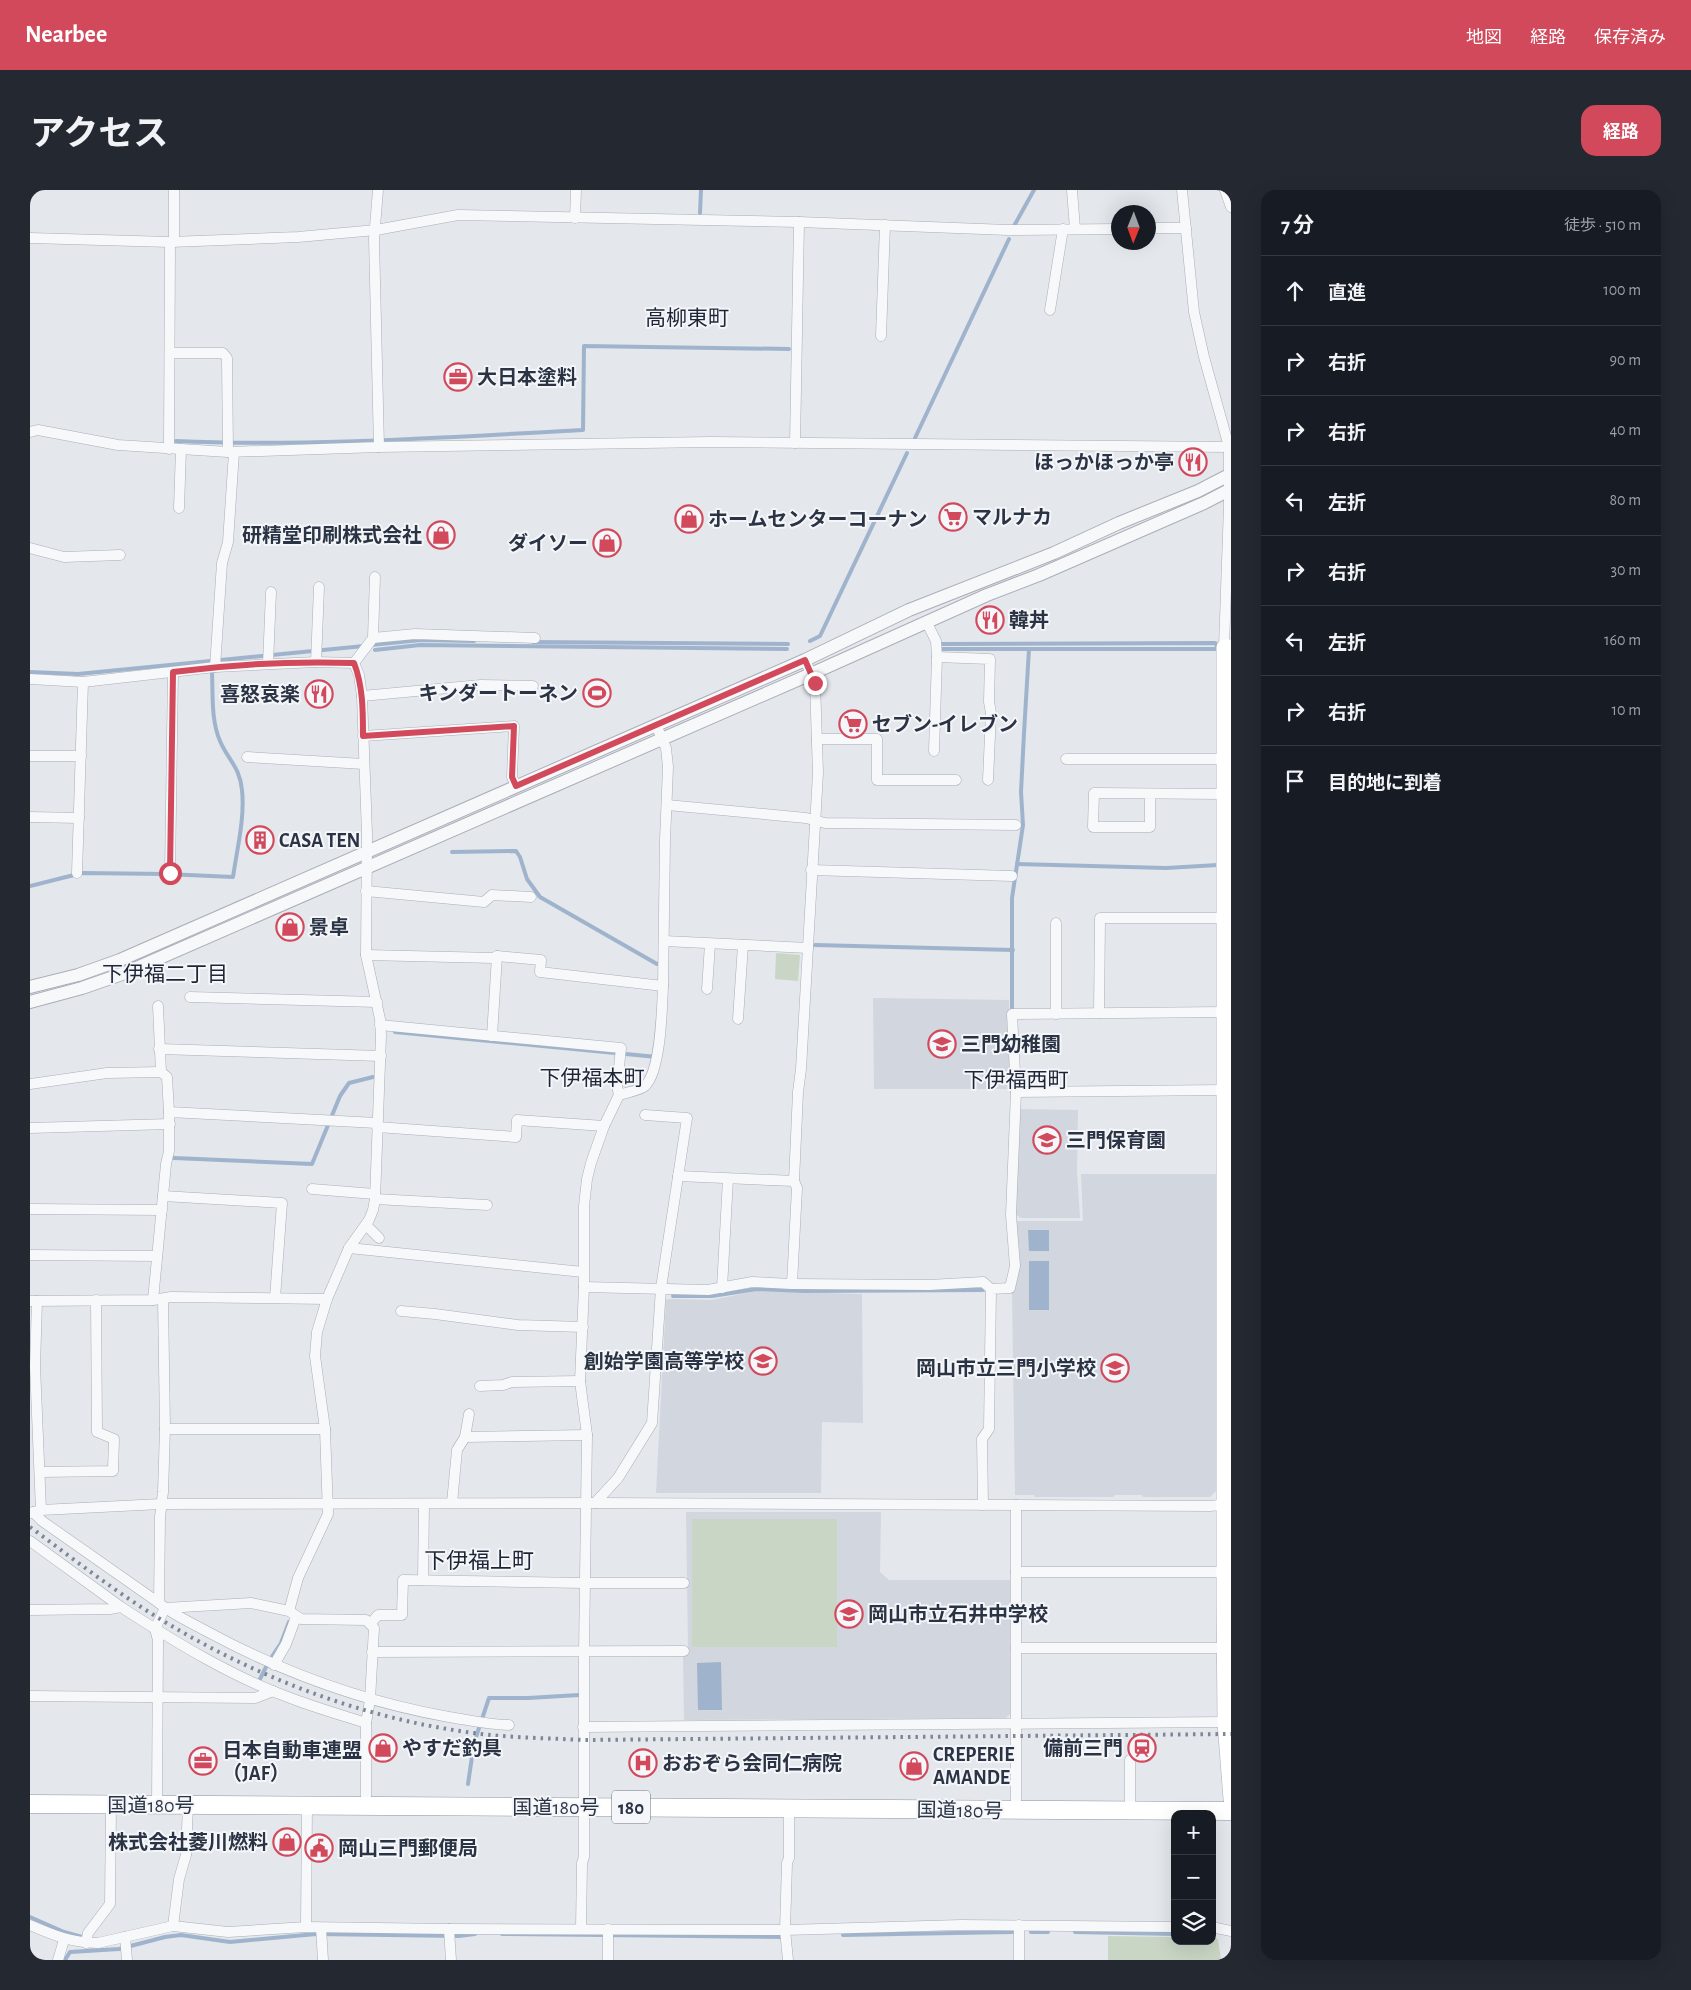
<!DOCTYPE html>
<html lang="ja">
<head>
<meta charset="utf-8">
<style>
	body { margin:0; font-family:"Alegreya Sans","Noto Sans JP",sans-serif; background:#242831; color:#f1f3f6 }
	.controls { position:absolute; right:15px; bottom:15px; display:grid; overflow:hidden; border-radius:10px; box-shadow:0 5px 20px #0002 }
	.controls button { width:45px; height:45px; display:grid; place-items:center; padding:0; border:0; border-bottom:1px solid #363941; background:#171b24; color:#f1f3f6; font:25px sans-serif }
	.compass { position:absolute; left:1081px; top:15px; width:45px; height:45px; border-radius:50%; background:#171b24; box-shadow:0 5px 20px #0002; rotate:181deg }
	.stop { position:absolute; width:15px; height:15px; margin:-11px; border:4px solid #d1495b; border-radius:50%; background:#fff }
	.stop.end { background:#d1495b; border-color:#fff; box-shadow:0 1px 5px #0008 }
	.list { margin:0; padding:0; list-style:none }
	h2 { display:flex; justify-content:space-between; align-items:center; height:65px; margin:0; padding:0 20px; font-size:21px }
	h2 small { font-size:16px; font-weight:400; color:#9ea1a6 }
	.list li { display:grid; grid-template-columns:32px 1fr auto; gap:15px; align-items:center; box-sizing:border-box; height:70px; padding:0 20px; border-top:1px solid #363941 }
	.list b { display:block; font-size:19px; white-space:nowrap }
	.list em { font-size:16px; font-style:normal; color:#9ea1a6 }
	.icon { flex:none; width:28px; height:28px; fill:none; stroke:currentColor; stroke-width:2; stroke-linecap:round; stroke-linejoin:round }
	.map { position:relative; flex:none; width:1201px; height:1770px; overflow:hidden; border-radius:15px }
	header { display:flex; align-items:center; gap:30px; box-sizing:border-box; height:70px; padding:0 25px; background:#d1495b; color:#fff }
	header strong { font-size:24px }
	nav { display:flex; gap:28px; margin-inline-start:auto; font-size:18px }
	.intro { display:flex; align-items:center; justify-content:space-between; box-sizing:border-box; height:120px; padding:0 30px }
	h1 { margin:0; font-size:35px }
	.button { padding:12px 22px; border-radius:15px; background:#d1495b; color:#fff; font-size:18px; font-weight:700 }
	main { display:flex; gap:30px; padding:0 30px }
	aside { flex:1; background:#171b24; border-radius:15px; box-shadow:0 5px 20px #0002 }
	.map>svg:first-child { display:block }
	.built { fill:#d2d6de }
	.green { fill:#c9d6c5 }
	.water { fill:#9fb4cc }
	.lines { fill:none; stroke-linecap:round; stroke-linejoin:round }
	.stream { stroke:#9fb4cc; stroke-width:4 }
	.minor-casing { stroke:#a9aeb7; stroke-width:11 }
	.tertiary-casing { stroke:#a9aeb7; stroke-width:14 }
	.secondary-casing { stroke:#a9aeb7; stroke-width:16 }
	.trunk-casing { stroke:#8b94a3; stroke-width:19 }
	.minor { stroke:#f7f8fa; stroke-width:10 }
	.tertiary { stroke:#f7f8fa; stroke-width:12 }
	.secondary { stroke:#fff; stroke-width:15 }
	.trunk { stroke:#fff; stroke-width:18 }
	.rail { stroke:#7d8696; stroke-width:4; stroke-dasharray:2.5 5; stroke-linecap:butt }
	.route { stroke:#d1495b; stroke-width:6 }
	.labels { text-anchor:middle; stroke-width:4; stroke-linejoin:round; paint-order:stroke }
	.shield { fill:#f4f6f9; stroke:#676e7b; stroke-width:1 }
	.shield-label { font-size:19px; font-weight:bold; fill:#2b3445 }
	.poi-label { font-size:20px; font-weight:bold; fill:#2b3445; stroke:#f4f6f9; text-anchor:start }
	.street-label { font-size:20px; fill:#2b3445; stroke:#f4f6f9 }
	.neighbourhood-label { font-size:21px; fill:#1d2536; stroke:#f4f6f9 }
	.quarter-label { font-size:22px; fill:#1d2536; stroke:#f4f6f9 }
</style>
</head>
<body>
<header>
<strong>Nearbee</strong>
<nav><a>地図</a><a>経路</a><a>保存済み</a></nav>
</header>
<div class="intro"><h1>アクセス</h1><a class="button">経路</a></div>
<main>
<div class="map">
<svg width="1201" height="1770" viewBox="0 0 1201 1770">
	<rect width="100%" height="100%" fill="#e4e7ec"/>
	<g class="built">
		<path d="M843,808L979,810L981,899H844Z"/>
		<path d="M988,919L1048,920L1047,980L1050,1028H991L984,1023Z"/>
		<path d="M1051,984H1189L1188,1299L1180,1307H1113L1112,1305H1085L1083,1307H1005L1004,1305H985L982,1102L984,1101L989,1077L986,1031H1053Z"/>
		<path d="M726,1101L832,1104L833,1233L792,1232L791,1303H626L636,1110L639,1109L682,1110Z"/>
		<path d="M656,1322H851L850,1382L859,1390H980V1524L976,1528L654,1530L653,1466L658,1457Z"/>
	</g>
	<g class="green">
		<path d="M746,763L770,765L768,791L745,789Z"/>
		<rect x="662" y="1329" width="145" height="128"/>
		<path d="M1078,1746L1145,1747V1751H1182V1747L1188,1749L1191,1770H1078Z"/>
	</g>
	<g class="water">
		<path d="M998,1040H1019V1061H999Z"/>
		<rect x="999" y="1071" width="20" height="49"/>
		<path d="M691,1472L692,1520H668L667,1473Z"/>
	</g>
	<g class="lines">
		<g class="stream">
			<path d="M670,23L671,0"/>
			<path d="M984,36L1004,0"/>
			<path d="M885,248L979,49"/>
			<path d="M146,251C282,257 417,247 553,240L554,156L759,159"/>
			<path d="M780,451L790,446L877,263"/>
			<path d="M503,452L758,454"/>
			<path d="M912,454L1185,453L1188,456"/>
			<path d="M341,455L391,450L444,451"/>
			<path d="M912,459H1185L1188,456"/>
			<path d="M345,460L390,455L757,459"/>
			<path d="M0,482L48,484L334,456"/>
			<path d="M422,662L486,661L490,667L497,689L510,707L627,774"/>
			<path d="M987,674L1136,678L1188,675"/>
			<path d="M0,696L52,683L136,684L203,687C207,659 215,628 212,600C210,577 198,570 190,551C181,530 183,506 182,483"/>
			<path d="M785,755L983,760"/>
			<path d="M982,820V708L993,635L991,602L994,543L999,459"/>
			<path d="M365,842L627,867"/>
			<path d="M144,968L282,974L310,906L319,893L343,887"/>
			<path d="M643,1106H682L727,1099L774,1101L953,1100"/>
			<path d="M241,1468L251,1453L259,1432"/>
			<path d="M230,1489L236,1477"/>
			<path d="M438,1594L444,1553L459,1508H498L549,1505"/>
			<path d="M0,1727L34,1742L52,1747"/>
			<path d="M1001,1742H1018"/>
			<path d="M1045,1742L1145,1744"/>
			<path d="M472,1744L752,1747"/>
			<path d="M813,1745L982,1742"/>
			<path d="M35,1770L40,1762L89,1759L135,1747L151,1745L200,1752L286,1744L429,1746L445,1744"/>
		</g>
		<g class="minor-casing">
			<g id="minor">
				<path d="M144,0V52"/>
				<path d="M348,0L344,49L349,257"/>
				<path d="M1042,0L1045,39"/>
				<path d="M1152,0L1164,122L1174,167L1199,257V316L1194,457"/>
				<path d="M1195,0L1201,17"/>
				<path d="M545,28L546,0"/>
				<path d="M1118,38H1156"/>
				<path d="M0,48L140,52L268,47L346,40L428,25L769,32L978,40L1088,39"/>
				<path d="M1020,120L1033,39"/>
				<path d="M851,146L855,35"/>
				<path d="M140,163H193L197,168L198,262"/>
				<path d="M0,242L8,240L88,255L198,262L349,257L681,252L1199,257"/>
				<path d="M765,253L769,32"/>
				<path d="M139,259L140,52"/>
				<path d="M149,318L151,259"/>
				<path d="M0,358L34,367L90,365"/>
				<path d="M897,433L906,451L907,467"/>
				<path d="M343,448L345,387"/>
				<path d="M286,472L289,397"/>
				<path d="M324,473L343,448L385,444L505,448"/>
				<path d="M238,474L241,402"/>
				<path d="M185,477L192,373L198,352L204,262"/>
				<path d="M0,489L53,492L185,477L286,472L324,473"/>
				<path d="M332,506L451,495L503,496"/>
				<path d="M333,546L484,536L482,587L486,596"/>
				<path d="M787,549H847V590H926"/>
				<path d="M904,561L907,467L960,469L959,512L961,523L958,590"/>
				<path d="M0,566H51"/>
				<path d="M217,567L334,574"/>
				<path d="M1036,569H1194"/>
				<path d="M1120,604V637H1063L1064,603L1194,604"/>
				<path d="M637,615L776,628L795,633L986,635"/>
				<path d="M0,627L49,628"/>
				<path d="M781,680L982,686"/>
				<path d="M47,683L53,492"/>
				<path d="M140,683L143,482"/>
				<path d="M336,701L454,712L462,705L501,707"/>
				<path d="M634,751L778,758"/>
				<path d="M336,765L464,768L467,766L511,770L510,782L633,796L635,650L638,577L636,558L626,535"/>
				<path d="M677,799L680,754"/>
				<path d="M160,807L347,812"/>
				<path d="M128,816L131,882"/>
				<path d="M1069,823L1070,728H1194"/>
				<path d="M1026,824V733"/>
				<path d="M708,829L713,755"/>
				<path d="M350,835L591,858L587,896L589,905L574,936L561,973L557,989L554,1016V1097L550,1191L557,1245L554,1462V1667L552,1673L551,1739"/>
				<path d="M462,846L467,766"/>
				<path d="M129,859L351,866"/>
				<path d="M0,894L77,883L131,882L137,887L139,922"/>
				<path d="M986,902L1195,900"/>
				<path d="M589,905C597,902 609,901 615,896C631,881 632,818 633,796"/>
				<path d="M347,937L486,947L487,930L574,936"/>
				<path d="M0,938L140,934"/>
				<path d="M648,986L764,991"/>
				<path d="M282,999L345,1004"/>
				<path d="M133,1006L252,1013L245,1108"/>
				<path d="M345,1009L457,1015"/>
				<path d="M0,1019L132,1020"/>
				<path d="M336,1035L349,1048"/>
				<path d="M319,1058L553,1082"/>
				<path d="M0,1065L127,1066"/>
				<path d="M762,1094L899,1095L953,1092L961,1099"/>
				<path d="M554,1097L678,1100L722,1092L762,1094L767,998L764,991L768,902L771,879L788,583L785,493L775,470"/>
				<path d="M692,1098L698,989"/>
				<path d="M133,1109L135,1239L133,1302L130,1327L129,1413C143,1425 162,1433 178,1442C254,1483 334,1512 419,1527C439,1530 458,1535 479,1535"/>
				<path d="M123,1110L136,974L139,961V922L347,933"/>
				<path d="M0,1111L123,1110L141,1107L297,1109"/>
				<path d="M7,1111L5,1176L11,1320"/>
				<path d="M371,1121L405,1124L488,1135L553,1137"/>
				<path d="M450,1196L473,1195L482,1192L550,1191"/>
				<path d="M135,1239H295"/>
				<path d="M435,1247L557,1245"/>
				<path d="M10,1282L83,1281L84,1249L67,1242L66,1110"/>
				<path d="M422,1313L427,1260L435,1247L439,1224"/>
				<path d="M565,1313L588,1288L622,1233L631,1098L657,928L615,925"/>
				<path d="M953,1315L952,1249L959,1239L961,1099L980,1098L985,1076L981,1025L986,902L982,824L1194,822"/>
				<path d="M3,1322L12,1331L129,1413"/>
				<path d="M0,1323L11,1320L131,1314L565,1313L1180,1316L1200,1314"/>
				<path d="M0,1351L91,1417"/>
				<path d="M986,1382H1194"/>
				<path d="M393,1390L394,1314"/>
				<path d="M135,1418L221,1413L259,1421L271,1429L336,1430L344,1438L340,1510L336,1533V1616"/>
				<path d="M0,1420L80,1419L91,1417C145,1452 202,1487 263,1509C287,1518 311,1525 336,1533"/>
				<path d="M259,1421L268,1388L298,1324L295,1239L285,1166L287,1142L297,1109L319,1058L339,1030L343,1020L345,1009L351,846L350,829L336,765L337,644L332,506L329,485L324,473"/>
				<path d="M341,1433L348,1425H372L373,1390L555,1393H654"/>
				<path d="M986,1458H1194"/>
				<path d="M342,1462L654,1461"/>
				<path d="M244,1475L256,1454L266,1427"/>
				<path d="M0,1506L225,1508L243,1501"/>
				<path d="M553,1537L1195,1532"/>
				<path d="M127,1615L128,1450L125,1439L135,1418"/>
				<path d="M986,1621V1315"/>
				<path d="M1100,1621V1570"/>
				<path d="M0,1735C23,1745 42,1753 68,1753L143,1736L198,1742L276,1737L419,1739L755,1740L931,1735L1145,1737"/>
				<path d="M989,1735V1770"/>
				<path d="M143,1736L149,1689L156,1665L158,1615"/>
				<path d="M276,1737L277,1615"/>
				<path d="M1182,1737L1201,1741"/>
				<path d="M291,1738L293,1770"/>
				<path d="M419,1739L421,1770"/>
				<path d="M578,1739V1770"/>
				<path d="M95,1747L97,1770"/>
				<path d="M56,1753L58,1743L80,1714L81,1615"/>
				<path d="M28,1770L34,1750"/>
				<path d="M758,1770L755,1740L757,1673L759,1668V1618"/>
			</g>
		</g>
		<g class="tertiary-casing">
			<g id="tertiary">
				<path d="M0,797L48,785L90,770L775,470L879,420L1024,363L1089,333L1168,301L1201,284"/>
				<path d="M0,812L52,798L95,783L781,484L957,405L1009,385L1174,313L1201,299"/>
			</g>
		</g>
		<g class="secondary-casing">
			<path id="secondary" d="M1201,457H1194V1414L1195,1532L1201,1609"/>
		</g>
		<g class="trunk-casing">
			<path id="trunk" d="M0,1614L1201,1621"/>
		</g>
		<use href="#minor" class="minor"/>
		<use href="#tertiary" class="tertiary"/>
		<use href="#secondary" class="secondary"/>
		<use href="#trunk" class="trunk"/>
		<path class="rail" d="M0,1337C46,1371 91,1406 140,1435C233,1490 336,1529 444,1543C480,1548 517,1548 553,1550L1201,1544"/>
	</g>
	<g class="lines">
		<path class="route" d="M140,683L143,482C203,474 263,471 324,473C333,496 333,521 333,546L484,536L482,587L486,596L775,470L785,493"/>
	</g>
	<defs>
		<g id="office-ring" transform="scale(1.4375)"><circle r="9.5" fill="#f4f6f9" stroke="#d1495b" stroke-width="1.5"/><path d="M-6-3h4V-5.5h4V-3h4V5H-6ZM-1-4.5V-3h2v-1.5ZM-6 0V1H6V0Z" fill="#d1495b"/></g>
		<g id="restaurant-ring" transform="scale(1.4375)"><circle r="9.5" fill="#f4f6f9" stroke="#d1495b" stroke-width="1.5"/><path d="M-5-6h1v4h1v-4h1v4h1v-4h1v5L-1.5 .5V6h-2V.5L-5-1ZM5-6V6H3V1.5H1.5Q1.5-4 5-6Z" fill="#d1495b"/></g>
		<g id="supermarket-ring" transform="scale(1.4375)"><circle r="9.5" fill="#f4f6f9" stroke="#d1495b" stroke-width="1.5"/><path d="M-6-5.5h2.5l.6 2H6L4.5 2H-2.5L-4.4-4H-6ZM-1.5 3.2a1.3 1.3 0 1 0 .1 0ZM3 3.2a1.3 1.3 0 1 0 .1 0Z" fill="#d1495b"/></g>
		<g id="shop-ring" transform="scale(1.4375)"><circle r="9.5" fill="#f4f6f9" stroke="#d1495b" stroke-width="1.5"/><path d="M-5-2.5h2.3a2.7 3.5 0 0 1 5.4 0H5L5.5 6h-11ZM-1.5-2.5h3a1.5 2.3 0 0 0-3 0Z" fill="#d1495b"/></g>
		<g id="stadium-ring" transform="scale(1.4375)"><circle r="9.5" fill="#f4f6f9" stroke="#d1495b" stroke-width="1.5"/><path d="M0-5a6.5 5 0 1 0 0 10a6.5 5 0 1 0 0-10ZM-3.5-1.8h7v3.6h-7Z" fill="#d1495b"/></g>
		<g id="building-ring" transform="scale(1.4375)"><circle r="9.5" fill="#f4f6f9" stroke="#d1495b" stroke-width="1.5"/><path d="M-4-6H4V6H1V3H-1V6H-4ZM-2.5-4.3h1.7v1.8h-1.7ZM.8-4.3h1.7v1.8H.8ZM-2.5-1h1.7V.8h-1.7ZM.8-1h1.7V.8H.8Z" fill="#d1495b"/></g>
		<g id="school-ring" transform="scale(1.4375)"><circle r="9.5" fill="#f4f6f9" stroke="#d1495b" stroke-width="1.5"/><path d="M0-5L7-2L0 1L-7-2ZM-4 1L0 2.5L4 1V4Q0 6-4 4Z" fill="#d1495b"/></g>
		<g id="station-ring" transform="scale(1.4375)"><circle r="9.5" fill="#f4f6f9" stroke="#d1495b" stroke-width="1.5"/><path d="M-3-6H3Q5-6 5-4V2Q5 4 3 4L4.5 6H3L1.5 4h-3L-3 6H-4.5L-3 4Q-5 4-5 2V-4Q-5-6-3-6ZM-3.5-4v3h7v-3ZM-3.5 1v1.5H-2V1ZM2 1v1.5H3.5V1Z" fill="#d1495b"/></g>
		<g id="hospital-ring" transform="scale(1.4375)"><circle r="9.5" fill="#f4f6f9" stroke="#d1495b" stroke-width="1.5"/><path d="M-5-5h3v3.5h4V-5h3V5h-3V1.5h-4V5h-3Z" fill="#d1495b"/></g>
		<g id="civic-ring" transform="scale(1.4375)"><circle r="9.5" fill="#f4f6f9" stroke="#d1495b" stroke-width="1.5"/><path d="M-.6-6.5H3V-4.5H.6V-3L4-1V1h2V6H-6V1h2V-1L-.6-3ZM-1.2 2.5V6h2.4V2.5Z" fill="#d1495b"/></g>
	</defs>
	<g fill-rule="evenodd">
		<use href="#office-ring" x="428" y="187"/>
		<use href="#restaurant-ring" x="1163" y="272"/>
		<use href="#supermarket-ring" x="923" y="327"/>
		<use href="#shop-ring" x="659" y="329"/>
		<use href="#shop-ring" x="411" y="345"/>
		<use href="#shop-ring" x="577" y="353"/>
		<use href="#restaurant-ring" x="960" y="430"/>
		<use href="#stadium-ring" x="567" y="503"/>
		<use href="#restaurant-ring" x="289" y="504"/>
		<use href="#supermarket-ring" x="823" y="534"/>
		<use href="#building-ring" x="230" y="650"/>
		<use href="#shop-ring" x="260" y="737"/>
		<use href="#school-ring" x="912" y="854"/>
		<use href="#school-ring" x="1017" y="950"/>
		<use href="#school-ring" x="733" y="1171"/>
		<use href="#school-ring" x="1085" y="1178"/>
		<use href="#school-ring" x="819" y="1424"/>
		<use href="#shop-ring" x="353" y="1558"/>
		<use href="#station-ring" x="1112" y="1558"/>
		<use href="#office-ring" x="173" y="1571"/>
		<use href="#hospital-ring" x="613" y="1573"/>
		<use href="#shop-ring" x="884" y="1576"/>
		<use href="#shop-ring" x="257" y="1652"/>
		<use href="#civic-ring" x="289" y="1658"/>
	</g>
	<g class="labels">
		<rect class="shield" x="582" y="1600.5" width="38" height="33" rx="4"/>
		<g class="shield-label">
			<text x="601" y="1624">180</text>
		</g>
		<g class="poi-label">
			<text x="447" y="194">大日本塗料</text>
			<text x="1144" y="279" text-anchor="end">ほっかほっか亭</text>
			<text x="942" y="334">マルナカ</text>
			<text x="678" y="336">ホームセンターコーナン</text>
			<text x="392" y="352" text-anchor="end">研精堂印刷株式会社</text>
			<text x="558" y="360" text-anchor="end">ダイソー</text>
			<text x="979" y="437">韓丼</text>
			<text x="548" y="510" text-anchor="end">キンダートーネン</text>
			<text x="270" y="511" text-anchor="end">喜怒哀楽</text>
			<text x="842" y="541">セブン-イレブン</text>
			<text x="249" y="657">CASA TEN</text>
			<text x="279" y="744">景卓</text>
			<text x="931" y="861">三門幼稚園</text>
			<text x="1036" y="957">三門保育園</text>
			<text x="714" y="1178" text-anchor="end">創始学園高等学校</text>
			<text x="1066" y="1185" text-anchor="end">岡山市立三門小学校</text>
			<text x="838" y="1431">岡山市立石井中学校</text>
			<text x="372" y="1565">やすだ釣具</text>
			<text x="1093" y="1565" text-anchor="end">備前三門</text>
			<text x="192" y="1567">日本自動車連盟<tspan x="192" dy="23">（JAF）</tspan></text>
			<text x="903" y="1571">CREPERIE<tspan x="903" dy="23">AMANDE</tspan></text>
			<text x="632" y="1580">おおぞら会同仁病院</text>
			<text x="238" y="1659" text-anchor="end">株式会社菱川燃料</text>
			<text x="308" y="1665">岡山三門郵便局</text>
		</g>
		<g class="street-label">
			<text x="121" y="1622">国道180号</text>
			<text x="526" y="1624">国道180号</text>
			<text transform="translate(930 1620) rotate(1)" y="7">国道180号</text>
		</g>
		<g class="neighbourhood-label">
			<text x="657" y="135">高柳東町</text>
			<text x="135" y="791">下伊福二丁目</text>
			<text x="562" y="895">下伊福本町</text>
			<text x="986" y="897">下伊福西町</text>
		</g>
		<g class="quarter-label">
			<text x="449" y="1378">下伊福上町</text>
		</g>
	</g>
</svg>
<div class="controls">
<button>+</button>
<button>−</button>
<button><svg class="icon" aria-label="layers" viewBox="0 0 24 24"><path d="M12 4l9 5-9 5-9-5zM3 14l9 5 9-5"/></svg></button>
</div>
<svg class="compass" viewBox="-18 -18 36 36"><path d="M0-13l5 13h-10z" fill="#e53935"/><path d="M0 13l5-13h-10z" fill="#9ea1a6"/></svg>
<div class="stop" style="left:140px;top:683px"></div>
<div class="stop end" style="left:785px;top:493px"></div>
</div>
<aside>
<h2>7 分<small>徒歩 · 510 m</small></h2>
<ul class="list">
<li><svg class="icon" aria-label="ahead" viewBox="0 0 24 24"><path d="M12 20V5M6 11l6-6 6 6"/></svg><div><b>直進</b></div><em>100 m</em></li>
<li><svg class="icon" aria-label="right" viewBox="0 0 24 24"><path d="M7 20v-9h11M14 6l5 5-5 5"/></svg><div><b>右折</b></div><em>90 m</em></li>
<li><svg class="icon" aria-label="right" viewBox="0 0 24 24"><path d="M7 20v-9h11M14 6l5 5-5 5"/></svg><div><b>右折</b></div><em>40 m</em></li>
<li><svg class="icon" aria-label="left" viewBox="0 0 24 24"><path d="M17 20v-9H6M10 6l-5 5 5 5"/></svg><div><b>左折</b></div><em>80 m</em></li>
<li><svg class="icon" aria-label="right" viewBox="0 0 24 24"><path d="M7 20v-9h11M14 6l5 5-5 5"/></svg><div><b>右折</b></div><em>30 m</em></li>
<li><svg class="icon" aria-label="left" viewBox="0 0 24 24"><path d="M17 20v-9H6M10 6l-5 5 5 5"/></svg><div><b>左折</b></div><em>160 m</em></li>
<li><svg class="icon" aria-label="right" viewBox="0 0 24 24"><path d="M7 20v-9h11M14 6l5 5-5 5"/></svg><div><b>右折</b></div><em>10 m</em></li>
<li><svg class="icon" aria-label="arrive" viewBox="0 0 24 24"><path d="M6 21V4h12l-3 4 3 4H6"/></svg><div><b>目的地に到着</b></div></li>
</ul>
</aside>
</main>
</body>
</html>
